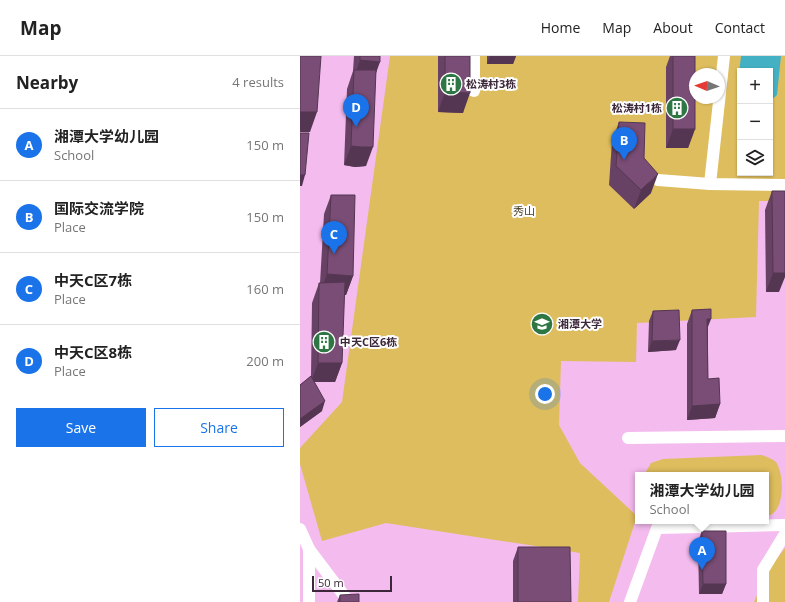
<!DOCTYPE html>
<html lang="en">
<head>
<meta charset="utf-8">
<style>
	body { margin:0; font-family:"Open Sans","Noto Sans SC",sans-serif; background:#f2f2f2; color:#222 }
	.controls { position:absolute; right:12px; top:12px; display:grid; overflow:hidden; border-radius:0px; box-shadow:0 1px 3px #0004 }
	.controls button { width:36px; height:36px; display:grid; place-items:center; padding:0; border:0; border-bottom:1px solid #e0e0e0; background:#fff; color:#222; font:20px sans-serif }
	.compass { position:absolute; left:389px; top:12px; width:36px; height:36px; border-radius:50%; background:#fff; box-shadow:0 1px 3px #0004; rotate:272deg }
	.scale { position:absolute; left:12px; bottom:10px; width:80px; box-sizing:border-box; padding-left:4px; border:2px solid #3b2739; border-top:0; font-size:11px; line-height:14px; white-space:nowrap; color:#3b2739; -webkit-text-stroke:3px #fefefe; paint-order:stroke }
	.you { position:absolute; left:245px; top:338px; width:14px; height:14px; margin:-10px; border:3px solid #fff; border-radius:50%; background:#1a73e8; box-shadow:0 0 0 6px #1a73e833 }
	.badge { display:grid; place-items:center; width:26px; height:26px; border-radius:50%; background:#1a73e8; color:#fff; font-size:13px; font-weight:700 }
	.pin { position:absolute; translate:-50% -33px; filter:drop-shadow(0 1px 2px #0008) }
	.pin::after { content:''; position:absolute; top:21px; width:14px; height:12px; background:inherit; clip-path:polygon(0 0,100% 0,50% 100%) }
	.popup { position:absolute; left:335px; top:416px; width:134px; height:52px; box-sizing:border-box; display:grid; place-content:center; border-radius:0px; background:#fff; filter:drop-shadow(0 1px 3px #0005); font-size:13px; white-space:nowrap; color:#767676 }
	.popup b { font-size:15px; color:#222 }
	.popup::after { content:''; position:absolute; left:50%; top:100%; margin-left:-8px; border:8px solid transparent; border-top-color:#fff }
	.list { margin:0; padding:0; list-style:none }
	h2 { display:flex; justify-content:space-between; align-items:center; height:52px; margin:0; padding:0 16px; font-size:17px }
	h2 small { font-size:13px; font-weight:400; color:#767676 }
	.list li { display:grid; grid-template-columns:26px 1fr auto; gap:12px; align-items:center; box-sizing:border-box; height:72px; padding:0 16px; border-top:1px solid #e0e0e0 }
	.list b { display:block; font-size:15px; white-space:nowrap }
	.list p { margin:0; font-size:13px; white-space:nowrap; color:#767676 }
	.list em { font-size:13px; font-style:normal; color:#767676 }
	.actions { display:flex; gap:8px; padding:12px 16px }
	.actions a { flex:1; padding:9px 0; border:1px solid #1a73e8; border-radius:0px; text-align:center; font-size:14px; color:#1a73e8 }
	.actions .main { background:#1a73e8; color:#fff }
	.icon { flex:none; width:22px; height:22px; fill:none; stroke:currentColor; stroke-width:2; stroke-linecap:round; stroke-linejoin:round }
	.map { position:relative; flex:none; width:485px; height:546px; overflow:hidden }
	header { display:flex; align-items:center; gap:24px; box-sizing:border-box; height:56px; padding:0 20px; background:#fff; border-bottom:1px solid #e0e0e0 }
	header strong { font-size:19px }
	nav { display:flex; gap:22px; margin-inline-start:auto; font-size:14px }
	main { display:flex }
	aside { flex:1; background:#fff }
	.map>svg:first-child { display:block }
	.built { fill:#f4bbee; fill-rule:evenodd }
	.green { fill:#debd5e; fill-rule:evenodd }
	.water { fill:#43b1c3 }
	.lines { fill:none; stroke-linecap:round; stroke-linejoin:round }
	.minor { stroke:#fff; stroke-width:12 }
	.wall { fill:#684265 }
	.shaded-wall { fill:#553652 }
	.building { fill:#794d75; stroke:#553652 }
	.labels { text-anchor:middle; stroke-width:4; stroke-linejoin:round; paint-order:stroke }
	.poi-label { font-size:11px; font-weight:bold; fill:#3b2739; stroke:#fefefe; text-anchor:start }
	.park-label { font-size:11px; fill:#483f27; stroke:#fefefe }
</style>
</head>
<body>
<header>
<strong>Map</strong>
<nav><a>Home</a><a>Map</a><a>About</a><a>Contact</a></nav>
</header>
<main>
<aside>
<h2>Nearby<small>4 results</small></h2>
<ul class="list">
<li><span class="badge">A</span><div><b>湘潭大学幼儿园</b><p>School</p></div><em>150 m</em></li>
<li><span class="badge">B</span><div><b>国际交流学院</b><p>Place</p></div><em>150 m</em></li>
<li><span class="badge">C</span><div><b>中天C区7栋</b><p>Place</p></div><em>160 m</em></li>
<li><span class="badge">D</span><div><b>中天C区8栋</b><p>Place</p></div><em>200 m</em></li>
</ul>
<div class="actions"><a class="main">Save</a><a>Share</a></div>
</aside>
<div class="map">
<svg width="485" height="546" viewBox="0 0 485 546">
	<rect width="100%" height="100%" fill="#fecaf7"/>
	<path class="built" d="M0,0H485V546H0ZM440,15H470V117H440ZM395,18H419V42H395ZM338,419H466V465H338Z"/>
	<g class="green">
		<path d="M90,0H485V145H459L456,261L337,267L336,306L261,305L259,369L280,407L337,460L309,546H278L280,497L86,467L22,485L0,408V392L42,346ZM440,15H470V117H440ZM395,18H419V42H395Z"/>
		<path d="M462,399C467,401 473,403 476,406C485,419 485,459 466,460V419H344L351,407L363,403Z"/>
		<path d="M485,492V546H454L468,514Z"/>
	</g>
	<path class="water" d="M441,0H481L477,39L470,45V15H440V38L437,34Z"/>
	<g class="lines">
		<g class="minor">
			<path d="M174,0V35"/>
			<path d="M358,124L410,128L485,129"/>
			<path d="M410,128L424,0"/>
			<path d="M328,382L485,380"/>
			<path d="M0,473L9,493L49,546"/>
			<path d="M9,493V546"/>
			<path d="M330,546L357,472L485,469"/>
			<path d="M463,546V514L485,478"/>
		</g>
	</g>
	<g class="wall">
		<path d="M54,0H80L76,17L66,110L55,111L44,109L47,33L53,15Z"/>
		<path d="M138,0H170L163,57L138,56Z"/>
		<path d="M187,0H216L213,8H187Z"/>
		<path d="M370,0H395V73L388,92H366V11Z"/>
		<path d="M319,66L344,102L351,137L334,153L309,129L312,85Z"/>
		<path d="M472,135L479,236H466L465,154Z"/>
		<path d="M31,139L53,220L46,239H44L42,307L35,326H14L22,355L0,371V329L11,320L12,247L19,227H20L24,158Z"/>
		<path d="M392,254L408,272V323L420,348L415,362L387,364V268Z"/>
		<path d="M353,255L376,294L348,296L349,265Z"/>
		<path d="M402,475L426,528L422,538H399L398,485Z"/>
		<path d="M218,491L271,546H213V505Z"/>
		<path d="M40,539L59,546H37Z"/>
	</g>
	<g class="shaded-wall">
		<path d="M190,0H216L213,8H187Z"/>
		<path d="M60,4L80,6L73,25L54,22Z"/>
		<path d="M145,36L170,37L163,57L138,56Z"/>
		<path d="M0,56H17L10,76H0Z"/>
		<path d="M373,73H395L388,92H366Z"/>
		<path d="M51,90L73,91L66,110L55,111L44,109Z"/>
		<path d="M358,118L351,137L334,153L341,134Z"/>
		<path d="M0,119H5L2,130H0Z"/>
		<path d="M473,217H485V221L479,236H466Z"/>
		<path d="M27,218L53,220L46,239L20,237Z"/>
		<path d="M407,263H411L406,276Z"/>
		<path d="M380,284L376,294L348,296L352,285Z"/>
		<path d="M18,307H42L35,326H11Z"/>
		<path d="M25,345L22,355L0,371V363Z"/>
		<path d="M420,348L415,362L387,364L392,350Z"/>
		<path d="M403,528H426L422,538H399Z"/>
	</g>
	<g class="building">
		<path d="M0,0H21L17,56H0Z"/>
		<path d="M60,0H80V6L60,4Z"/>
		<path d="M145,0H170V37L145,36Z"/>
		<rect x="373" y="0" width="22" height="73"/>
		<path d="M54,14H76L73,91H62L51,90Z"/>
		<path d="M319,66L345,67L344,102L358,118L341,134L316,110Z"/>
		<path d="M0,77H9L5,119H0Z"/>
		<path d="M472,135H485V217H473Z"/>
		<path d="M31,139H55L53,220L27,218Z"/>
		<path d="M45,226L42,307H18L19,227Z"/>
		<path d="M411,253V263H407L408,323L419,322L420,348L392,350V254Z"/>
		<path d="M379,254L380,284L352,285L353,255Z"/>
		<path d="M11,320L25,345L0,363V329Z"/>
		<path d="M402,475H426V528H403Z"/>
		<path d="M218,491H270L271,546H218Z"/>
		<path d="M59,538V546H40V539Z"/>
	</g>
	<defs>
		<g id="building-disc" transform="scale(1.15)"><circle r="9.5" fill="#2e7643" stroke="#fefefe"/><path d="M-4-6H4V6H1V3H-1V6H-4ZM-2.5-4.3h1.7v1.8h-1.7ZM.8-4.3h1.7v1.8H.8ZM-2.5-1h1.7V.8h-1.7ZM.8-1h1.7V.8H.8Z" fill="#fff"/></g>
		<g id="university-disc" transform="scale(1.15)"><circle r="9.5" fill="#2e7643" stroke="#fefefe"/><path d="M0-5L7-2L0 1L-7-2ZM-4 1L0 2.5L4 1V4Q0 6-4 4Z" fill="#fff"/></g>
	</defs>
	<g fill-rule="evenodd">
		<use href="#building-disc" x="151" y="28"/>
		<use href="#building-disc" x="377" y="52"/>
		<use href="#university-disc" x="242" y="268"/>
		<use href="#building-disc" x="24" y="286"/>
	</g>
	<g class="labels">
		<g class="poi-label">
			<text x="166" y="32">松涛村3栋</text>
			<text x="362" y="56" text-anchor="end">松涛村1栋</text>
			<text x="258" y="272">湘潭大学</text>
			<text x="40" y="290">中天C区6栋</text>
		</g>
		<g class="park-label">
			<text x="224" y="159">秀山</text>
		</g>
	</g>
</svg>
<div class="controls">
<button>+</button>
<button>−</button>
<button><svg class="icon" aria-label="layers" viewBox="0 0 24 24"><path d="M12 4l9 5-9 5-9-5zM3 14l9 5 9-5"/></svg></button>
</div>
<svg class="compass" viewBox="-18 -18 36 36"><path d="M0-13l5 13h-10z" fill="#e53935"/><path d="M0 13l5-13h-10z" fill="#767676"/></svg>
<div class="scale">50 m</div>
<div class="you"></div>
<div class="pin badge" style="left:402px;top:514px">A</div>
<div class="popup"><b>湘潭大学幼儿园</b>School</div>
<div class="pin badge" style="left:324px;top:104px">B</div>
<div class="pin badge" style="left:34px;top:198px">C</div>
<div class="pin badge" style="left:56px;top:71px">D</div>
</div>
</main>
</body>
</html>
